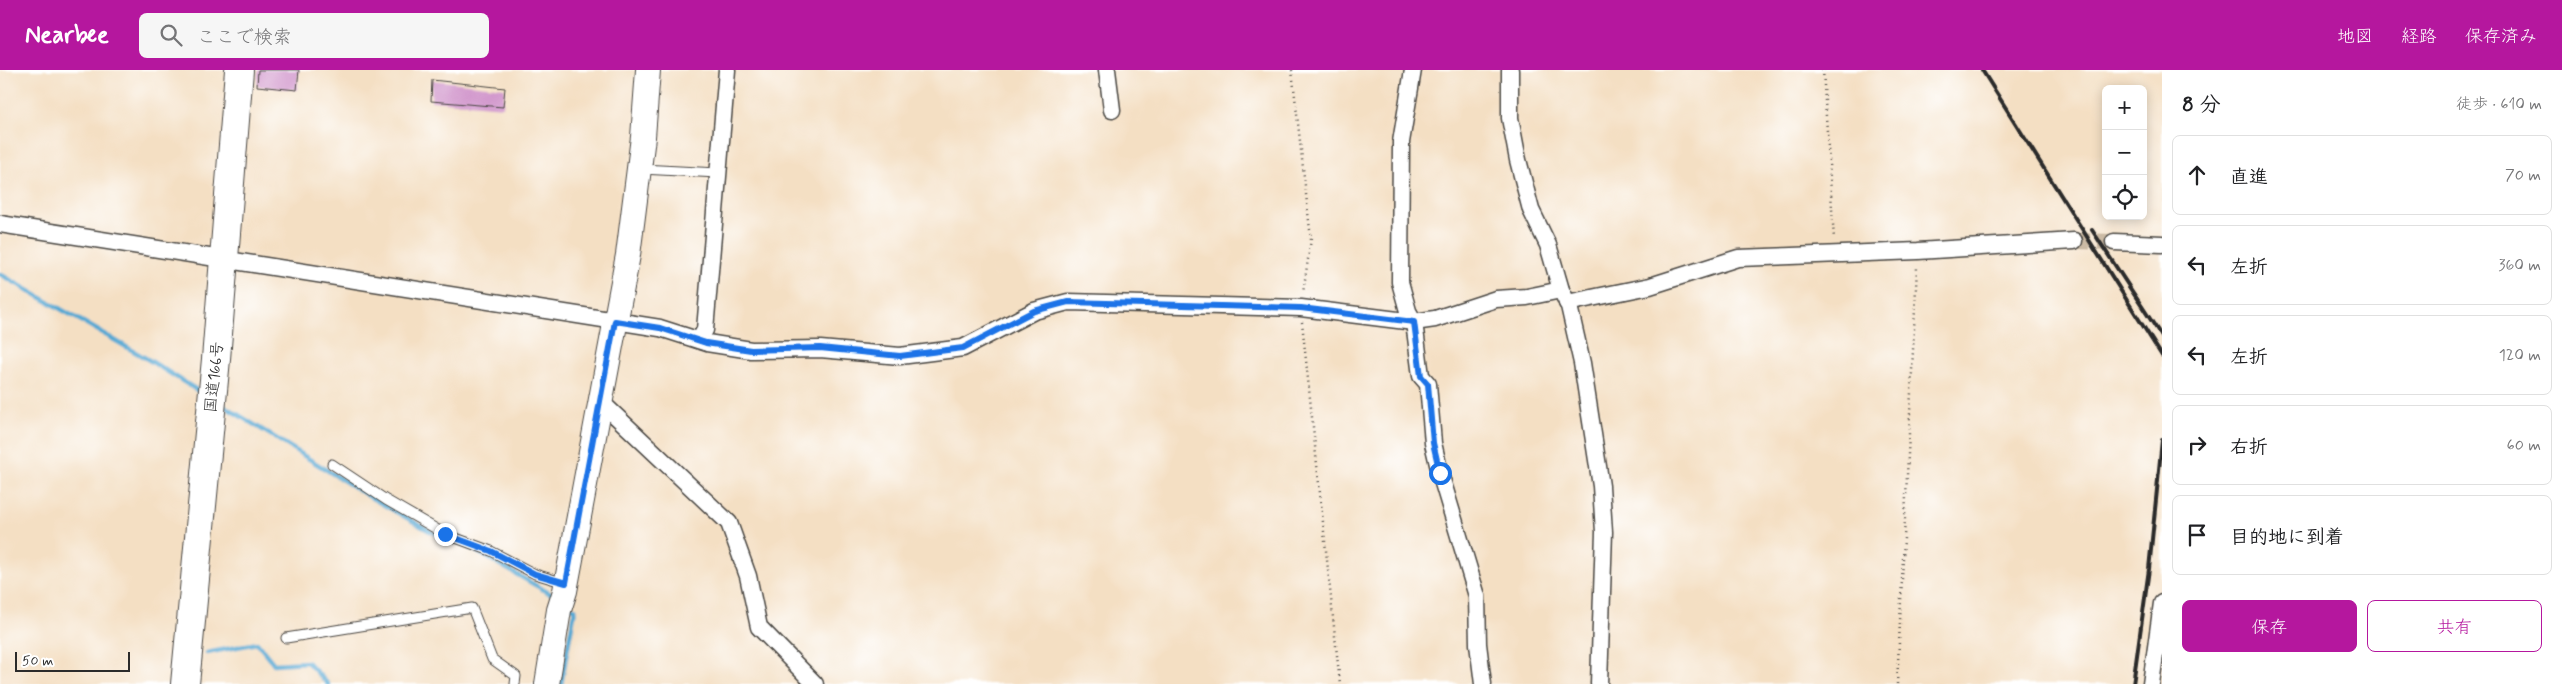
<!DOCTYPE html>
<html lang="ja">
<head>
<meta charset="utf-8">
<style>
	body { margin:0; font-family:Mynerve,"Klee One",sans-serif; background:#f6f6f6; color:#202124 }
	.controls { position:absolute; right:15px; top:15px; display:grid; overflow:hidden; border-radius:8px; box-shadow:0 2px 12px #0003 }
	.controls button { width:45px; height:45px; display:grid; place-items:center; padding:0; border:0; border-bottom:1px solid #e0e0e0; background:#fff; color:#202124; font:25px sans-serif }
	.scale { position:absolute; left:15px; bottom:12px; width:115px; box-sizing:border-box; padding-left:5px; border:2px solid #2b2b2b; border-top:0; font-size:14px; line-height:18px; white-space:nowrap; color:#2b2b2b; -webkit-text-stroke:4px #fff; paint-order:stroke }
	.stop { position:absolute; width:15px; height:15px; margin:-11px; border:4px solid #1a73e8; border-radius:50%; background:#fff }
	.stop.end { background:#1a73e8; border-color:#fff; box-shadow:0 1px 5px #0008 }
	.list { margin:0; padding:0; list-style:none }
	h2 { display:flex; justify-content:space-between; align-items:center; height:65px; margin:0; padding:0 20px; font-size:21px }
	h2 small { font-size:16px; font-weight:400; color:#757577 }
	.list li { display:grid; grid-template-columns:32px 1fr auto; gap:15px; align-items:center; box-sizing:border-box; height:80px; margin:0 10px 10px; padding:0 10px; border:1px solid #e0e0e0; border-radius:8px }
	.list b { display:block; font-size:19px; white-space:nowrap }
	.list em { font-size:16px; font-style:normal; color:#757577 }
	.actions { display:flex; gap:10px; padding:15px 20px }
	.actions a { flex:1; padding:11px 0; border:1px solid #b5179e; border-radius:8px; text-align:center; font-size:18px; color:#b5179e }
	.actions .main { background:#b5179e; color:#fff }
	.icon { flex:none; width:28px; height:28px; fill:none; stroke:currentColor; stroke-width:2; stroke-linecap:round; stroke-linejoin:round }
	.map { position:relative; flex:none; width:2162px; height:614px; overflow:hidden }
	header { display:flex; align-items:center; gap:30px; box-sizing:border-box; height:70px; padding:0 25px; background:#b5179e; color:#fff }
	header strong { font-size:24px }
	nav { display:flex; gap:28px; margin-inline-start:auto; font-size:18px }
	.search { width:350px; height:45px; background:#f6f6f6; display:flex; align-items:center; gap:12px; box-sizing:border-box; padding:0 18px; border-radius:8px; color:#757577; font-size:19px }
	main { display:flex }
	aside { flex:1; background:#fff }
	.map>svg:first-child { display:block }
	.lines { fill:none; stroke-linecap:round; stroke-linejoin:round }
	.stream { stroke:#58a9d3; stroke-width:4.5 }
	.building { fill:#cd8dc7 }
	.street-tunnel { stroke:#ccbba5; stroke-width:16; stroke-dasharray:16 8; stroke-linecap:butt }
	.lane-casing { stroke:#494642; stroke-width:11 }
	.street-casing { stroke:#494642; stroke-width:19 }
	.secondary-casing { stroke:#494642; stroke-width:26 }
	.highway-casing { stroke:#494642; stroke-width:30 }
	.path { stroke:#494642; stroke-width:2.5; stroke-dasharray:1 4; stroke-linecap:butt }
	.lane { stroke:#fff; stroke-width:9 }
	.street { stroke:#fff; stroke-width:16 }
	.secondary { stroke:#fff; stroke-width:24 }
	.highway { stroke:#fff; stroke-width:28 }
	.rail { stroke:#2b2b2b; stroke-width:4 }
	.route { stroke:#1a73e8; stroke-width:6 }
	.labels { text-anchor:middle; stroke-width:4; stroke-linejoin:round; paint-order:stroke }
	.street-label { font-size:16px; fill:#2b2b2b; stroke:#fff }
</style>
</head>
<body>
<header>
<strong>Nearbee</strong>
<div class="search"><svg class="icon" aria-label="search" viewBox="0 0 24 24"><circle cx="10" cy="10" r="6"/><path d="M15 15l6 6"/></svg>ここで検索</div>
<nav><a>地図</a><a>経路</a><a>保存済み</a></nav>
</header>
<main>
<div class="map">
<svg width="2162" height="614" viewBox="0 0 2162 614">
	<rect width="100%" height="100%" fill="#fff"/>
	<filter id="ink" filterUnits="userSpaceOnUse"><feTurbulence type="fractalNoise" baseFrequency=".02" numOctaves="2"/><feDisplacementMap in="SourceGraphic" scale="10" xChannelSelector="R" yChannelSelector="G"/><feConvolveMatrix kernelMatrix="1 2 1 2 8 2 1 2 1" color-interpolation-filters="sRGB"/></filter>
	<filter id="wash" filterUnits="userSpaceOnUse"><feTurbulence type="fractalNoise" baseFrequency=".0096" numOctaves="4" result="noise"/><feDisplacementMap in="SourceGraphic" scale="20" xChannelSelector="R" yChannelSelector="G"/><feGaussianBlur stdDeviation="1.12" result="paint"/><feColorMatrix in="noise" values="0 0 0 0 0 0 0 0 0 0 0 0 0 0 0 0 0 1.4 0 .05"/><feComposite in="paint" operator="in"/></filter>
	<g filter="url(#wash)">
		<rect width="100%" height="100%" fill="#f4dfc3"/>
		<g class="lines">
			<g class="stream">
				<path d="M0,204L149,290L203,324"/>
				<path d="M221,334L370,427L444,469L457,472"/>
				<path d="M467,476L556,527"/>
				<path d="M207,583L257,573L274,594L307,592L328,614"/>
				<path d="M561,614L575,539L568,535"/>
			</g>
		</g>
		<g id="blocks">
			<g class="building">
				<path d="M258,0H299L297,20L257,16Z"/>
				<path d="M432,10L505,18L503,37L431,31Z"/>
			</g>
		</g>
	</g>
	<g filter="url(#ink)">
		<use href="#blocks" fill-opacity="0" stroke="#494642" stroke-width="1"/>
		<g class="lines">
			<path class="street-tunnel" d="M2074,171L2114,172"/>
			<g class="lane-casing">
				<g id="lane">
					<path d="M641,99L718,103"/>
					<path d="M332,394L386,430L445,464L491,481L535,504L565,513"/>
					<path d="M286,568L472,538L492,589L516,606L515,614"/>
				</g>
			</g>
			<g class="street-casing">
				<g id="street">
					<path d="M1107,0L1112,40"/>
					<path d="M1413,0L1401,72L1400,212L1408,241L1414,252L1421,306L1428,314L1433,373L1440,403L1477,526L1478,574L1483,614"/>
					<path d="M1510,0V48L1518,90L1531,140L1548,175L1561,220L1569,236L1582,293L1601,416L1604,462L1599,614"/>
					<path d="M0,154L660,258L707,273L751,280L820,279L900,286L963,278L1034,241L1068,232L1301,238L1414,252L1435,249L1496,229L1527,227L1561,220"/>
					<path d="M2114,172L2162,174"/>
					<path d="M1567,233L1650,216L1738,188L1918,181L2074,171"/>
					<path d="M699,270L705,260L727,0"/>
					<path d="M600,331L729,453L748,506L759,557L815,614"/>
					<path d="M2151,614L2162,533"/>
				</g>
			</g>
			<g class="secondary-casing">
				<path id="secondary" d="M547,614L559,540L565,521L628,185L643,67L648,0"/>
			</g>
			<g class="highway-casing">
				<path id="highway" d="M185,614L216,289L239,0"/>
			</g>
			<g class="path">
				<path d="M1292,0L1311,169L1303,223"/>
				<path d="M1823,0L1834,169"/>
				<path d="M1302,252L1340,614"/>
				<path d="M1897,614L1917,197"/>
			</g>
			<use href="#lane" class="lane"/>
			<use href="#street" class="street"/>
			<use href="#secondary" class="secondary"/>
			<use href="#highway" class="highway"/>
			<g class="rail">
				<path d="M1982,0L2162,286"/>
				<path d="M2092,160L2162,267"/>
				<path d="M2133,614L2149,499L2162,370"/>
			</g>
		</g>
	</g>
	<g class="lines" filter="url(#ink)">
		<path class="route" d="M445,464L491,481L535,504L566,513L615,251L660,258L706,273L751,280L820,278L900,286L963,278L1034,241L1068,232L1301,238L1414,252L1421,306L1428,314L1433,373L1440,403"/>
	</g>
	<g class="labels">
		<g class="street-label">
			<text transform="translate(213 307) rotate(-84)" y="6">国道166号</text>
		</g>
	</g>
</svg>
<div class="controls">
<button>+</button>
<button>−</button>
<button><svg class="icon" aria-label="locate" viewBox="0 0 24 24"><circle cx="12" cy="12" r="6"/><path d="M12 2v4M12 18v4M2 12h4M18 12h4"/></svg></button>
</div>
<div class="scale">50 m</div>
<div class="stop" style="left:1440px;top:403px"></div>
<div class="stop end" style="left:445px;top:464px"></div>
</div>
<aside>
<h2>8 分<small>徒歩 · 610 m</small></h2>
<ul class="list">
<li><svg class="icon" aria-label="ahead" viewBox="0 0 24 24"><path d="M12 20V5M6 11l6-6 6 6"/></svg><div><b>直進</b></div><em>70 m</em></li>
<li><svg class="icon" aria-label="left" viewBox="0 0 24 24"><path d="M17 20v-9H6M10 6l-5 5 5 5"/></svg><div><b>左折</b></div><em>360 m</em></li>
<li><svg class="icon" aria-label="left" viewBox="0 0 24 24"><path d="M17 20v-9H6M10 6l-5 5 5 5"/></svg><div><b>左折</b></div><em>120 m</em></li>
<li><svg class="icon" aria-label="right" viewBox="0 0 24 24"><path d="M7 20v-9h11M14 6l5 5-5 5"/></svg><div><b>右折</b></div><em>60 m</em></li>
<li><svg class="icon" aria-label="arrive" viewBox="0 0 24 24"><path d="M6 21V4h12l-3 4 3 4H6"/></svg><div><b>目的地に到着</b></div></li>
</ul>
<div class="actions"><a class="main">保存</a><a>共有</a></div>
</aside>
</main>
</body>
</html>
